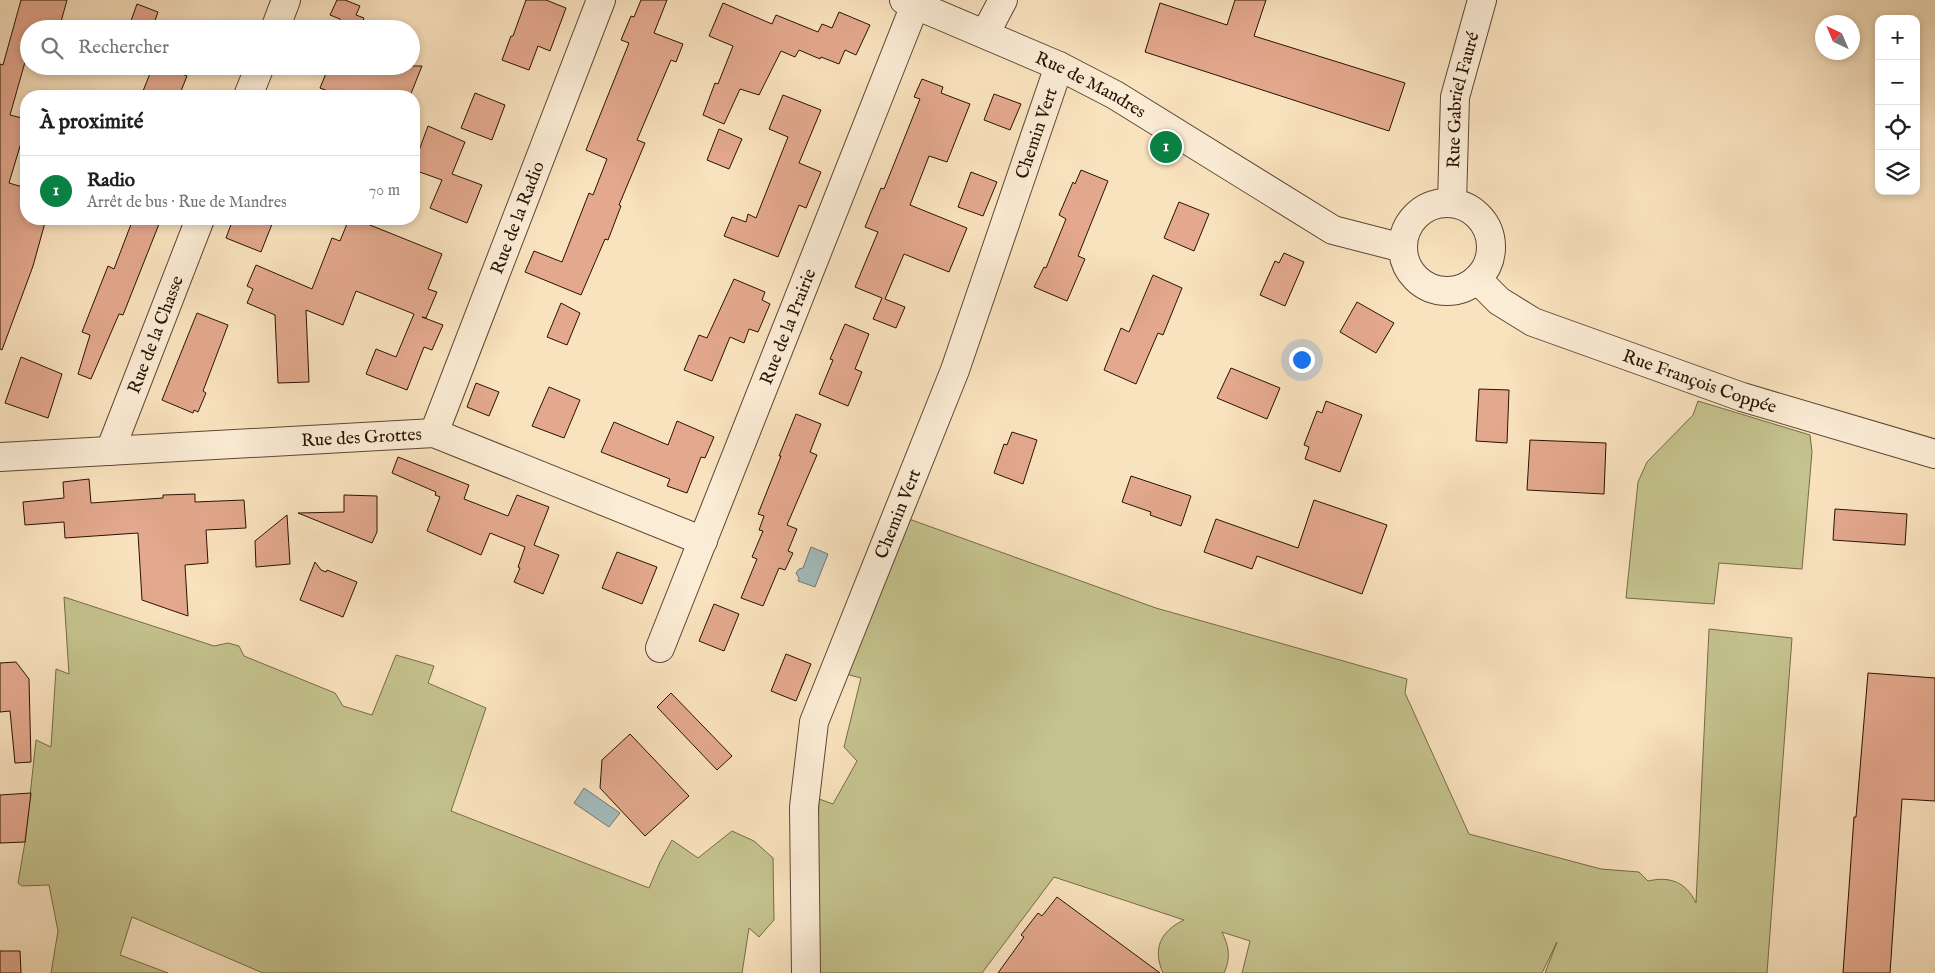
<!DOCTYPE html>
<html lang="fr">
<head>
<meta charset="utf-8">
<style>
	body { margin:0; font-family:"IM FELL English",serif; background:#f6f6f6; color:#202124 }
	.controls { position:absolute; right:15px; top:15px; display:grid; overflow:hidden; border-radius:10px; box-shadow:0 2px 8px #0003 }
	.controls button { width:45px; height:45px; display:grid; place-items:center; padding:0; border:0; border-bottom:1px solid #e0e0e0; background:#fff; color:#202124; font:25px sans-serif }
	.compass { position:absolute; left:1815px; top:15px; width:45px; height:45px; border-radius:50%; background:#fff; box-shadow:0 2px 8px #0003; rotate:316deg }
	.you { position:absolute; left:1301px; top:359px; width:18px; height:18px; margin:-12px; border:4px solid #fff; border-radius:50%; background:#1a73e8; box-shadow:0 0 0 8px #1a73e833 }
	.badge { display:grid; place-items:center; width:32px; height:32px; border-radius:50%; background:#0b8043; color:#fff; font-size:16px; font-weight:700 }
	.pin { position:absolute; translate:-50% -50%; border:2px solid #fff; box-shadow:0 1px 5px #0006 }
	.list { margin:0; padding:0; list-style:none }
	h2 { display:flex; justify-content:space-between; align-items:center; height:65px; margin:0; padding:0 20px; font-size:21px }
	h2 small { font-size:16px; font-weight:400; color:#757577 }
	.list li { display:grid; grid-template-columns:32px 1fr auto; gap:15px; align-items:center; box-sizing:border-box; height:70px; padding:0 20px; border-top:1px solid #e0e0e0 }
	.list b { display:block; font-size:19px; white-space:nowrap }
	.list p { margin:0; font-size:16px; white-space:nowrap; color:#757577 }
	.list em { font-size:16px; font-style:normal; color:#757577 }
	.icon { flex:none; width:28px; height:28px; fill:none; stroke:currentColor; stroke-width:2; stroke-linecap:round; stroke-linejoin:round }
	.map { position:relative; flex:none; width:1935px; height:973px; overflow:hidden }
	.search { position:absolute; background:#fff; box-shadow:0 2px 8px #0003; left:20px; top:20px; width:400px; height:55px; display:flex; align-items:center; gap:12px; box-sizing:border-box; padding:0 18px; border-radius:28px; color:#757577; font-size:19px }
	.panel { position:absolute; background:#fff; box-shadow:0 2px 8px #0003; left:20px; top:90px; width:400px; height:135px; border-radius:20px }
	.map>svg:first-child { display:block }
	.green { fill:#c4c28d; stroke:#776a48 }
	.water { fill:#a3bbbc; stroke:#737772 }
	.building { fill:#e3a88d; stroke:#2a1203 }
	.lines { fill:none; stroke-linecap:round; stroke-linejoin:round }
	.minor-casing { stroke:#5e4632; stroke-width:30 }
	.tertiary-casing { stroke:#5e4632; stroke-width:30 }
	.minor { stroke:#fbecd5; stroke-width:28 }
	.tertiary { stroke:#fbecd5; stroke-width:28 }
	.labels { text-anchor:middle; stroke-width:4.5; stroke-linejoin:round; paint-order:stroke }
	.street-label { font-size:18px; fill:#2a1203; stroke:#fbecd5 }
</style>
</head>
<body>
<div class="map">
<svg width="1935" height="973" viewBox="0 0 1935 973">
	<rect width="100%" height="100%" fill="#f9e2be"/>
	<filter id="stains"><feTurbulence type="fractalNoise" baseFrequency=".004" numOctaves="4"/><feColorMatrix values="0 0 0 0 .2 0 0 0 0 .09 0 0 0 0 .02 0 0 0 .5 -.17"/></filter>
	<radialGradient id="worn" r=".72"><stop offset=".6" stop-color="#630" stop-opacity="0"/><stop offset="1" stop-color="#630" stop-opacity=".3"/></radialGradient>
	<g class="green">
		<path d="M1698,401L1810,435L1812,452L1802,569L1719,563L1714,604L1626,598L1638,482L1647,462L1693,415Z"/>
		<path d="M909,519L1156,608L1407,679L1405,693L1469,834L1601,869L1639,872L1648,881C1670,876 1686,882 1696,903L1709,629L1792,638L1767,973H1545L1557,942L1542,973H1242L1250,941L1222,932C1229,946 1231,958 1224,973H1163C1152,948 1161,931 1184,920L1054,877L982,973H815V929L819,799L833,804L857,761L844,747L861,678L846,674Z"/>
		<path d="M64,597L214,646L228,643L239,646L244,656L335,693L343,706L372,715L396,655L434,666L428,683L486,708L451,811L649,888L660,862L672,840L698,858L732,831L754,841L773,858L774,920L759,937L749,928L742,973H263L132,917L120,955L168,973H51L58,931L49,885L22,886L18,883L25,842L36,740L51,747L56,669L69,674Z"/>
	</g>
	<g class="water">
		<path d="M811,547L828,554L815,587L798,581L799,578L796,573L799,569L803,568Z"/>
		<path d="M584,788L620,813L609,827L574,803Z"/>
	</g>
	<g class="building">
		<path d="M21,0H67L59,29H29V63L25,62L10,115L26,119V126L9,183L26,188V219H46L33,266L2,350L0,349V64L3,65Z"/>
		<path d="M337,0H345L360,6L356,15L364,18L360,29H339L340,19L330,15Z"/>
		<path d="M526,0H546L566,8L550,51L538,46L529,70L502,60L511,36H513Z"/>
		<path d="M641,0H667L654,33L683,44L676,62L671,60L637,140L645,143L619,205L621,206L608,240L605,239L581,295L525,272L534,251L562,262L589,193L593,195L607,159L586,150L629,43L621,40L631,16L634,17Z"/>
		<path d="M1235,0H1266L1254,36L1405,83L1389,131L1145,52L1160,3L1227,25Z"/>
		<path d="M723,3L772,24L776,15L818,32L822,24L832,28L839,12L870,25L856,55L845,50L839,64L821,57L820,59L799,50L795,57L781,51L759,95L740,89L724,124L703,115L715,83L718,84L733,46L709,36Z"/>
		<path d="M137,4L158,12L152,29H128Z"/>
		<path d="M153,66H163L187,76L179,96H141Z"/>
		<path d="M329,66H422L410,96H341L320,88Z"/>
		<path d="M922,79L943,87L941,93L970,104L947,162L929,156L910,205L967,228L949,272L904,254L885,299L905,307L896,328L873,319L882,298L855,287L878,232L865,227L881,188L884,189L920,99L914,97Z"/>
		<path d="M475,93L505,105L492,140L461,128Z"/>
		<path d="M994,94L1021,104L1010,130L984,120Z"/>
		<path d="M783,95L821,110L799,163L821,172L806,208L799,205L778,257L724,236L732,217L746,222L748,214L756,218L788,137L769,129Z"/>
		<path d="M428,126L465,142L452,174L482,185L467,223L430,208L442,180L414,170V164Z"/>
		<path d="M719,129L742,139L729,169L707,160Z"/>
		<path d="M1081,170L1108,181L1078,256L1085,259L1067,301L1034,287L1044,267L1046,268L1066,219L1059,215L1073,182L1075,184Z"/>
		<path d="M971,172L997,182L983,216L958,207Z"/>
		<path d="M1179,202L1209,214L1194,251L1164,238Z"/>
		<path d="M133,219H161L123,315L119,314L91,379L78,374L90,335L82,332L108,266L114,269Z"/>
		<path d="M233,219H274L261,252L226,238Z"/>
		<path d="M349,219H355L442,254L428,289L437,292L426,318L422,317L443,325L432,350L424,347L407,390L366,374L376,349L396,357L414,314L356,291L343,325L306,310L309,382L278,383L275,315L247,303L253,289L247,286L256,265L312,289L332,238L340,241Z"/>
		<path d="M1284,253L1304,262L1285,306L1260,295L1275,261L1279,263Z"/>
		<path d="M1153,275L1182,288L1163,335L1158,333L1136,384L1104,370L1121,328L1129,332Z"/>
		<path d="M734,279L765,292L762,300L770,304L758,332L749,329L744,343L730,337L712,381L684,370L699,335L707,338Z"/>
		<path d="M1357,302L1394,323L1376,353L1340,332Z"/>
		<path d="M561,303L580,313L567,345L547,337Z"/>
		<path d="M197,313L228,325L203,391L206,393L198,412L194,410L193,413L162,400Z"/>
		<path d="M845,324L869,334L855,369L862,372L848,406L819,394L833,360L830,359Z"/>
		<path d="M21,357L62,374L48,418L5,403Z"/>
		<path d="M1231,368L1280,388L1267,419L1217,398Z"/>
		<path d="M476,383L499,392L489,416L467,407Z"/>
		<path d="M549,387L580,400L564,438L532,426Z"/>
		<path d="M1479,389L1509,390L1507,443L1476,441Z"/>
		<path d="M1326,401L1362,415L1340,472L1305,459L1309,447L1304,445L1317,411L1322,413Z"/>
		<path d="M796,414L821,424L810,452L817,455L787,525L797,529L788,551L793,553L785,570L779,568L763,606L741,598L757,559L752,557L763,531L759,530L764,516L758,514L781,456H779Z"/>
		<path d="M677,421L714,437L705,458L701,457L687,493L667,486L670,479L601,452L614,422L668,445Z"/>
		<path d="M1012,432L1037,440L1023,484L994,473L1004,444L1007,445Z"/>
		<path d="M1530,440L1606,443L1604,494L1527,490Z"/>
		<path d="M398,457L469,485L464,499L508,516L517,495L549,507L534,545L559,555L543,594L514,582L520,568L518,567L525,547L490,533L481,555L427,531L440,497L435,495L436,492L392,473Z"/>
		<path d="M1131,476L1191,496L1181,526L1150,515L1151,512L1122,502Z"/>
		<path d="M89,479L91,503L163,498V495L195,494V502L244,500L246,528L206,530L208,563L185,565L188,616L142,600L138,533L65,538L64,522L25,525L23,502L64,498L63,482Z"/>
		<path d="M344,495L377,496V532L372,543L298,513L344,512Z"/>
		<path d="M1314,500L1387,525L1362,594L1257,556L1252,569L1204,552L1216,519L1298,548Z"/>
		<path d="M1835,509L1907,514L1905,545L1833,540Z"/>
		<path d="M287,515L290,564L256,567L255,541Z"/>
		<path d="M617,552L657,567L642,604L602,588Z"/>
		<path d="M315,562L321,570L326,572L327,570L357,582L343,617L300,600Z"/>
		<path d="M714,604L739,614L724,651L699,641Z"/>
		<path d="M786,654L811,664L796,701L771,691Z"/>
		<path d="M16,662L29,679L31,762L15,763L10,711L0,712V663Z"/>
		<path d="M1868,673L1935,678V801L1902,799L1890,973H1843L1854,817H1856Z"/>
		<path d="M671,693L732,756L717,770L657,707Z"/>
		<path d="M630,734L689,796L645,836L600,788L602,760Z"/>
		<path d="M31,793L25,842L0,843V795Z"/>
		<path d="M1057,897L1160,973H998L1024,937L1021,935L1038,913L1042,916Z"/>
		<path d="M0,951H20L21,973H0Z"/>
	</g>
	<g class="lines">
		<g class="minor-casing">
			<g id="minor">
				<path d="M275,29L286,0"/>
				<path d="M985,34L1003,0"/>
				<path d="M248,96L260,66"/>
				<path id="s1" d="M1452,203L1455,97L1482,0"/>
				<path id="s2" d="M434,433L601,0"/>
				<path id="s3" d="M110,451L200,219"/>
				<path id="s4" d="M0,457L434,433L703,541"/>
				<path id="s5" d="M660,648L915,5"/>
				<path id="s6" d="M806,973L804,807L814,722L955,370L1059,66"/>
			</g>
		</g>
		<g class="tertiary-casing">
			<g id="tertiary">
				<path id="s7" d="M904,0L1059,66L1115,95L1333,230L1403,248"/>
				<circle cx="1447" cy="247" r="44"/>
				<path id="s8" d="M1477,279L1499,301L1533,322L1742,397L1935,454"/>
			</g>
		</g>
		<use href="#minor" class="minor"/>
		<use href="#tertiary" class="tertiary"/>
	</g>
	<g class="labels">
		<g class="street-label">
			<text dy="6" stroke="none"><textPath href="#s7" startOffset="205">Rue de Mandres</textPath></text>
			<text dy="6" stroke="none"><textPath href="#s1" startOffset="104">Rue Gabriel Fauré</textPath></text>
			<text dy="6" stroke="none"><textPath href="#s6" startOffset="881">Chemin Vert</textPath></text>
			<text dy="6" stroke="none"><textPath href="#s2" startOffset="231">Rue de la Radio</textPath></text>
			<text dy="6" stroke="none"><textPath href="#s5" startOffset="346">Rue de la Prairie</textPath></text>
			<text dy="6" stroke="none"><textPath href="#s3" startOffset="125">Rue de la Chasse</textPath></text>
			<text dy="6" stroke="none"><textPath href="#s8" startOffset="248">Rue François Coppée</textPath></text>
			<text dy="6" stroke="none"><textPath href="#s4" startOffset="362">Rue des Grottes</textPath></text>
			<text dy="6" stroke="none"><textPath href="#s6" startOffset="476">Chemin Vert</textPath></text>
		</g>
	</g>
	<rect width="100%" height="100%" filter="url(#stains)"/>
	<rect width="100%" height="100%" fill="url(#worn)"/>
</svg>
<div class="controls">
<button>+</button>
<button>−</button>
<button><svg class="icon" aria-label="locate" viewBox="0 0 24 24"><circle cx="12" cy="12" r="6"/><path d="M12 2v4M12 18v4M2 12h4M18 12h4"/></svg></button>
<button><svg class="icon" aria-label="layers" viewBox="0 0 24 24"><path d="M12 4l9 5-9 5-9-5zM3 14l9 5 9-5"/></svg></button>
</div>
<svg class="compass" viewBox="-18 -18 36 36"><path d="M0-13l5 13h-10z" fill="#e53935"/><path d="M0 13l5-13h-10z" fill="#757577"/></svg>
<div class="you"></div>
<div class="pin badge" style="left:1166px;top:147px">1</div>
<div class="search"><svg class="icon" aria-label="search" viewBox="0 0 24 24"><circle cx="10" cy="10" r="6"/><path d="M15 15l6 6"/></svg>Rechercher</div>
<section class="panel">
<h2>À proximité<small></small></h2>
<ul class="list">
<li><span class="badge">1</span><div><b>Radio</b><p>Arrêt de bus · Rue de Mandres</p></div><em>70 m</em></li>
</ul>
</section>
</div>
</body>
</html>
